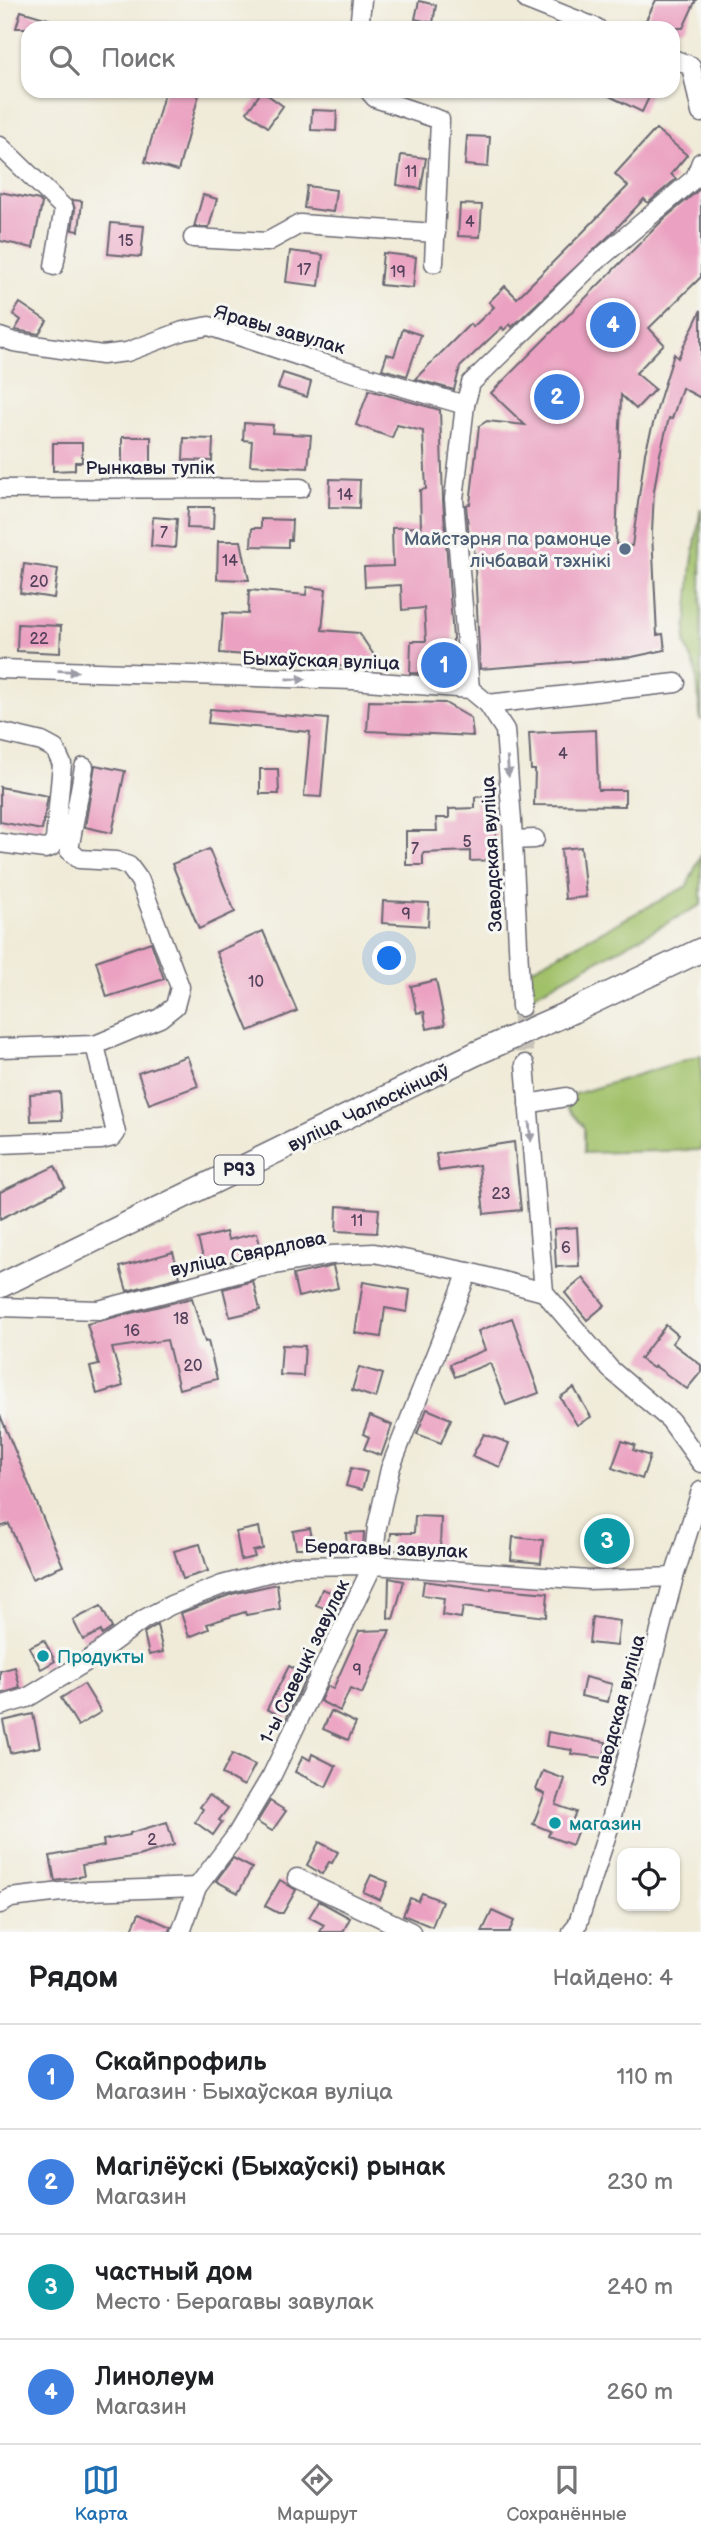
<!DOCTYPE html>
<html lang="ru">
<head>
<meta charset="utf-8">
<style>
	body { margin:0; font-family:"Balsamiq Sans",sans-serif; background:#f2f2f2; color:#202124 }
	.controls { position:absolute; right:21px; bottom:21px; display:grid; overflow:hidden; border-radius:14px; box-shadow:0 2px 5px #0004 }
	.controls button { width:63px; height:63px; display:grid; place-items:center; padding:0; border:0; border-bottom:2px solid #e0e0e0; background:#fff; color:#202124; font:35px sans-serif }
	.you { position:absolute; left:390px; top:959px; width:24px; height:24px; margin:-18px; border:5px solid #fff; border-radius:50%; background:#1a73e8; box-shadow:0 0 0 10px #1a73e833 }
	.badge { display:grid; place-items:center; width:46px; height:46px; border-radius:50%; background:#1f6fb2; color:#fff; font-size:23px; font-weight:700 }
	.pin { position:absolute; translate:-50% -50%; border:4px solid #fff; box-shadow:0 2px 7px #0006 }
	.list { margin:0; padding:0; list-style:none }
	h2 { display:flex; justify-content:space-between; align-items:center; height:91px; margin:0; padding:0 28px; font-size:30px }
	h2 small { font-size:23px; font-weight:400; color:#757577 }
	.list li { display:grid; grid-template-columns:46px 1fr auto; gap:21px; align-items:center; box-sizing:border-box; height:105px; padding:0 28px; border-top:2px solid #e0e0e0 }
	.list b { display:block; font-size:26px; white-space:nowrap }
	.list p { margin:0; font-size:23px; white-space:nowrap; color:#757577 }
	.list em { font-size:23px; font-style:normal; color:#757577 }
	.icon { flex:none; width:38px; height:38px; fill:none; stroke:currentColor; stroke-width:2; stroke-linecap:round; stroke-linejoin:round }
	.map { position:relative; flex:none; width:701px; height:1932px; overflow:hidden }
	.search { position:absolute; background:#fff; box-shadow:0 2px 5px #0004; left:21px; right:21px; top:21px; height:77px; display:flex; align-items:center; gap:18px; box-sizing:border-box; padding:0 24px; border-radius:21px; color:#757577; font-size:26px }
	.sheet { height:511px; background:#fff }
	nav { display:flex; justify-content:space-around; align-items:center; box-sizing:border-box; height:98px; border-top:2px solid #e0e0e0; background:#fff; font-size:19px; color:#757577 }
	nav a { display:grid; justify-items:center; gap:4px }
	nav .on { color:#1f6fb2 }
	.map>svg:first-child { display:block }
	.green { fill:#a1c169; stroke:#627252; stroke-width:2 }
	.building { fill:#eba1c1 }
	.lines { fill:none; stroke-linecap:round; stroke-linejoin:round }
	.minor-tunnel { stroke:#c7c3b9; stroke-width:18; stroke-dasharray:18 9; stroke-linecap:butt }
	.minor-casing { stroke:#6a6872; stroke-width:21 }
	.major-casing { stroke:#6a6872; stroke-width:26 }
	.minor { stroke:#fff; stroke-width:18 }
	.major { stroke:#fff; stroke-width:23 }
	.major-bridge-casing { stroke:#6a6872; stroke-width:26; stroke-linecap:butt }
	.major-bridge { stroke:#fff; stroke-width:23 }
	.oneway { fill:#9c9ca7 }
	.service-dot { fill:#5c6f8a; stroke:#f6f6f2; stroke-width:2.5 }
	.culture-dot { fill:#0f9aa8; stroke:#f6f6f2; stroke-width:2.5 }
	.labels { text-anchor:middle; stroke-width:6; stroke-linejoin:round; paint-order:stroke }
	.number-label { font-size:16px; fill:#54425c }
	.shield { fill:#f6f6f2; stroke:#626272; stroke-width:2 }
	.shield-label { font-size:18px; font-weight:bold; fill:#22223b }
	.street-label { font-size:19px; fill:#22223b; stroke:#f6f6f2 }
	.service-label { font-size:19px; fill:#4e5e75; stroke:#f6f6f2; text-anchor:end }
	.culture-label { font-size:19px; fill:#0d838f; stroke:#f6f6f2; text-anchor:start }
</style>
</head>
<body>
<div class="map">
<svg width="701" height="1932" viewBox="0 0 701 1932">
	<rect width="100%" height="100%" fill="#f6f6f2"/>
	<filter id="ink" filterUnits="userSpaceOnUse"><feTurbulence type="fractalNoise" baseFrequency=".0143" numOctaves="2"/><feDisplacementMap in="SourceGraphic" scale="14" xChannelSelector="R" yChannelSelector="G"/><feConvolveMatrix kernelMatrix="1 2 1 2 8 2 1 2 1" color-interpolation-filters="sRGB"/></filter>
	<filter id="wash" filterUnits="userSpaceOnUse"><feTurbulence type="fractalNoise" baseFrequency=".00686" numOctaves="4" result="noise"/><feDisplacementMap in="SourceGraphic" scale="28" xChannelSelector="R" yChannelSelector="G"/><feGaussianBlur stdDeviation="1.57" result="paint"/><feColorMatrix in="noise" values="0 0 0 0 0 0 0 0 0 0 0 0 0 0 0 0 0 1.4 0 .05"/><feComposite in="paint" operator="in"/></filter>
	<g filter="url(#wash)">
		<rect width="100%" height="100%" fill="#f0ebd8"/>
		<g class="green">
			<path d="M701,508V721L696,670L685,643L692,563Z"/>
			<path d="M701,855V905L530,997L529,970L687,886Z"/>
			<path d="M701,1055V1150L584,1153V1127L566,1106V1097Z"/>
		</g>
		<g id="blocks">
			<g class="building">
				<path d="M656,0H696L683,28H662L646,20Z"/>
				<path d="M419,1L436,5L433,23L415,19Z"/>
				<path d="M21,11L65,24V28H16Z"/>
				<path d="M165,91H200L178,171L145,162Z"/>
				<path d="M262,91L283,106L268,127L247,112Z"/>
				<path d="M599,91H652L642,112Z"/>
				<path d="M312,110L337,111L336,131L311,130Z"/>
				<path d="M656,129L687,155L671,174L676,179L648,203L644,199L610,235L512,327L510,324L504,330L502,327L460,367L454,390L415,379L470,324L473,327L494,307L489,302L505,286L517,298L582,233L628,186L615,174Z"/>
				<path d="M467,136L490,137L488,167L465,165Z"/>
				<path d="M401,155L426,158L421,189L397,185Z"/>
				<path d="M307,186L336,190L333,212L304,208Z"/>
				<path d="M701,188V277L649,328L664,344L636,373L655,389L636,409L621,395L616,544L632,546L645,453L661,395L674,354L678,358L701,310V398L682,388L672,419L669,418L660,454L654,491L652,533L657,635L663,634L665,650L632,657L480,669L474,548H470L466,505L470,504L479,426L487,421L525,425L491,393L665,218Z"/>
				<path d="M0,192L39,200L42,203L33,248L0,241Z"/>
				<path d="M203,195L217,199L209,227H194Z"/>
				<path d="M72,200L82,201L79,231L72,230L75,209Z"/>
				<path d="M460,204L482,205L480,237L458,236Z"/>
				<path d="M111,223L144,226L141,257L108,254Z"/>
				<path d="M290,251L323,255L319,286L286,282Z"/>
				<path d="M383,253L416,257L413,288L380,285Z"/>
				<path d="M20,303L47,321L39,334L15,330L21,320L13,314Z"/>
				<path d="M403,329L421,335L407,376L382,369L387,354L394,356Z"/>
				<path d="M283,373L311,382L307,397L278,388Z"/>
				<path d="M369,390L440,410L443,500L453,638L452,674L410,673L411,641H426L424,608L402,610L401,585L365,587L364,567L393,566L392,528L421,527L420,490L426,489L423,431L397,425L392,438L356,425Z"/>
				<path d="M244,423L273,425L272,433L311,435L308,468L250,465L252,441L243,440Z"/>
				<rect x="122" y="437" width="29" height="28"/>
				<path d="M184,438L213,439L212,461L183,460Z"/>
				<path d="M53,443H82V462H75V470L53,471Z"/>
				<path d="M330,479L360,480L359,508L329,507Z"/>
				<path d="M188,507H214L213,529L187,528Z"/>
				<path d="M153,517L177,519L175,548L151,546Z"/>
				<path d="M261,519L292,520L291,540H288V547L251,546L252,528H261Z"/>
				<path d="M218,541H241L249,580L217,579Z"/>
				<path d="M24,564L58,569L54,598L20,593Z"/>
				<path d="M307,587L326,589L322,630L359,633L376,658V669L245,659L246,655L220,653L223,613L248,614L249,590L306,595Z"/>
				<path d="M18,624L61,626L60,653L17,651Z"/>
				<path d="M369,701L445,703L471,718L473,736L367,731Z"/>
				<path d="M210,709L328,719L321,797L304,796L310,732L208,723Z"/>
				<path d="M596,730L598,790H625V806L534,805L535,770H531L529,733Z"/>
				<path d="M95,765L125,771L112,833L85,827Z"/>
				<path d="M260,769H278L279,794H260Z"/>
				<path d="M0,787L48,796L42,830L0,822Z"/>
				<path d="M494,796L497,860L470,861V851L423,853V865H406V831H437L436,818H449V809L475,808V797Z"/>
				<path d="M581,847L586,897L565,899L561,849Z"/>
				<path d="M209,849L235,912L199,929L172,864Z"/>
				<path d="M383,901L429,903L428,926L382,923Z"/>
				<path d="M263,931L297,1011L249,1031L216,952Z"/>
				<path d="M151,942L164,979L107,997L96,961Z"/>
				<path d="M436,980L445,1025L427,1029L424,1012L417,1013L411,986Z"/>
				<path d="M187,1056L198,1086L149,1104L138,1073Z"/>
				<path d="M60,1092L62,1120L31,1121L30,1094Z"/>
				<path d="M514,1142L521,1210L484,1214L479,1165L439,1171L436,1154Z"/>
				<path d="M55,1166L65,1187L0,1219V1192Z"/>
				<path d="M337,1206L379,1209L377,1233L336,1231Z"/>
				<path d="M577,1227L579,1266L556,1267L554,1229Z"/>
				<path d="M226,1232L228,1240L257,1233L262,1254L206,1268L198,1239Z"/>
				<path d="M173,1252L180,1277L127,1291L120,1267Z"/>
				<path d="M333,1266L338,1288L298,1297L293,1275Z"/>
				<path d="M583,1278L605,1305L587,1320L565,1293Z"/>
				<path d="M253,1281L260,1310L230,1317L223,1289Z"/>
				<path d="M363,1282L410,1290L407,1312L385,1308L381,1337L355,1333Z"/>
				<path d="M192,1298L205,1342L208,1341L217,1379L179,1389L167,1340L112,1348L123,1386L97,1394L90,1367L99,1365L87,1324Z"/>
				<path d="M512,1318L539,1393L506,1405L490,1363L455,1377L450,1364L485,1350L478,1331Z"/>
				<path d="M666,1325L678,1335L672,1343L701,1365V1372L687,1389L655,1366L653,1368L640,1359Z"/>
				<path d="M282,1345L305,1346L303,1376L280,1375Z"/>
				<path d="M359,1367L383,1374L376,1398L352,1390Z"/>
				<path d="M574,1388L591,1417L577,1425L560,1397Z"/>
				<path d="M427,1409L451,1419L441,1443L417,1434Z"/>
				<path d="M0,1415L63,1566L32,1579L9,1524L0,1527Z"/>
				<path d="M370,1416L392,1425L381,1456L364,1449L369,1437L363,1434Z"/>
				<path d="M484,1434L509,1443L500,1467L472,1456Z"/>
				<path d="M622,1441L635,1445L633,1450L650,1456L642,1479L612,1468Z"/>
				<path d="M351,1468L367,1472L362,1490L346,1486Z"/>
				<path d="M415,1516L441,1517L440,1551L390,1550L391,1533H414Z"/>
				<path d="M259,1527L263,1549L253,1551L255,1557L241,1560L236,1532Z"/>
				<path d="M310,1528L314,1548H296L293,1531Z"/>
				<path d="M586,1530L629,1533V1551L585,1549Z"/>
				<path d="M364,1532L363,1550L347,1549L346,1533Z"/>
				<path d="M513,1537L543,1540L541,1563L511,1560Z"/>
				<path d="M200,1544L208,1571L183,1579L174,1551Z"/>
				<path d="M389,1578L404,1581L393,1619L388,1618Z"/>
				<path d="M424,1581L491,1590V1588L548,1593L546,1617L463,1607L461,1618L442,1615L444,1598L422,1595Z"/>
				<path d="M277,1584L280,1609L246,1615L245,1612L207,1624L209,1629L189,1637L181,1613L232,1594Z"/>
				<path d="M322,1589L345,1597L337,1613L316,1605Z"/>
				<path d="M101,1606L112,1628L102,1635L101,1631L83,1640L73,1620Z"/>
				<path d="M592,1617L620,1621L617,1646L589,1643Z"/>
				<path d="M157,1625L163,1652L149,1655L144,1633Z"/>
				<path d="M390,1630L362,1694L350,1689L340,1711L320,1701L327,1686L333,1689L359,1631Z"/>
				<path d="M44,1640L55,1661L41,1669L29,1647Z"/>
				<path d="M289,1666L307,1675L286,1719L267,1709Z"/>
				<path d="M15,1667L20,1688L0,1694V1671Z"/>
				<path d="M585,1677L612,1684L608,1702L581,1696Z"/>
				<path d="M84,1684L101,1712L78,1726L61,1698Z"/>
				<path d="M331,1711L356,1723L348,1740L323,1729Z"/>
				<path d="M33,1714L40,1747L10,1753L3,1721Z"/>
				<path d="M548,1732L606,1742L604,1758L571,1754L572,1750L546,1746Z"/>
				<path d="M232,1754L255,1765L244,1786L222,1774Z"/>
				<path d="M312,1754L336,1766L326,1787L295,1772L303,1756L310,1760Z"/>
				<path d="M543,1771L565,1779L556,1805L576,1812L572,1821L580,1824L572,1845L548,1836L550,1831L533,1824L545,1794L536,1790Z"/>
				<path d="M209,1795L228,1808L219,1820L222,1822L213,1835L195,1822L203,1809L200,1807Z"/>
				<path d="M270,1801L286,1811L272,1831L257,1822Z"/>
				<path d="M167,1822L174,1845L138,1856L82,1865L84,1876L55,1881L50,1856L104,1846L103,1840L130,1835V1833Z"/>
				<path d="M319,1842L338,1852L332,1863L329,1862L322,1874L307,1865Z"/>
				<path d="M233,1858L252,1868L238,1893L216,1881Z"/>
				<path d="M371,1875L388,1882L380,1900L363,1892Z"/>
				<path d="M280,1880L296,1890L283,1913H278L265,1906Z"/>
				<path d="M422,1893L442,1901L432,1927L403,1915L410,1898L418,1901Z"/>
				<path d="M319,1901L350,1918L343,1932H320L324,1925L309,1917Z"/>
				<path d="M492,1911L514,1921L509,1932H482Z"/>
				<path d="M139,1913L171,1927L170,1932H131Z"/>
			</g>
		</g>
	</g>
	<g filter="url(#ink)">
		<use href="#blocks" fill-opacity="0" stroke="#6a6872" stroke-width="2"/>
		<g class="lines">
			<path class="minor-tunnel" d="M521,1007L525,1064"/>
			<g class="minor-casing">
				<g id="minor">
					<path d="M527,0L597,28"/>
					<path d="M359,28L362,0"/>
					<path d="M673,59L691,66"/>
					<path d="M691,66L701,113"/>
					<path d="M369,91L375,98L440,120L434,263"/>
					<path d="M0,146L64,208L54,266"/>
					<path d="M193,238L267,242L300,224L436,233"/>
					<path d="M0,337L14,342L102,355L127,352L183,331L209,326L317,362L465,405"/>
					<path d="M0,489L301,488"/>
					<path d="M0,669L353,680L470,689L488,704L505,730L512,821L521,1007"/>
					<path d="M470,689L454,499L465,405L471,383L592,265L695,178L701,162"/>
					<path d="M488,704L676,683"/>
					<path d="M0,732L42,742L55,749L62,764L55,840L51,847L45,849L0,843"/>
					<path d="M513,840L535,839"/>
					<path d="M0,1048L95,1045L160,1018L175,1006L180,987L140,881L129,866L116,861L79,859L69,850L84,767"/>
					<path d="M525,1064L544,1292"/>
					<path d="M528,1104L566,1097"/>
					<path d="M0,1144L101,1140L113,1137L116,1133L95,1045"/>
					<path d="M544,1292L610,1369L670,1420L701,1463"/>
					<path d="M0,1307L99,1310L258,1268L331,1255L374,1253L468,1272L544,1292"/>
					<path d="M0,1706L27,1698L84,1663L144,1619L171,1605L222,1585L294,1566L373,1565L589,1580L674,1577L701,1491"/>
					<path d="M297,1878L411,1932"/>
					<path d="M0,1904L11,1898L61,1892L197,1887"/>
					<path d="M181,1932L197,1887L235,1837L272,1775L373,1565L377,1527L390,1469L468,1272"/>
					<path d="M572,1932L577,1926L608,1831L674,1577"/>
				</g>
			</g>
			<g class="major-casing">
				<g id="major">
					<path d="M573,1011L701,950"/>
					<path d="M0,1286L477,1053"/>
				</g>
			</g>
			<use href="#minor" class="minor"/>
			<use href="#major" class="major"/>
			<g class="major-bridge-casing">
				<path id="major-bridge" d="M477,1053L573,1011"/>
			</g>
			<use href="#major-bridge" class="major-bridge"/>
		</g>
		<defs><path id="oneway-solid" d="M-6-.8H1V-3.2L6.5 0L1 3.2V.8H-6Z" transform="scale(1.75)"/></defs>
		<g class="oneway">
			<use href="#oneway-solid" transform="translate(68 671) rotate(2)"/>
			<use href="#oneway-solid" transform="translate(296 679) rotate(1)"/>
			<use href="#oneway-solid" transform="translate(508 767) rotate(86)"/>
			<use href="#oneway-solid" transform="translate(530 1132) rotate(85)"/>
		</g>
	</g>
	<circle class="service-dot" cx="625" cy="549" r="7"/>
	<g class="culture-dot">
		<circle cx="43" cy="1656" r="7"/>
		<circle cx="555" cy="1823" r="7"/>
	</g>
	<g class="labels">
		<g class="number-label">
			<text x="411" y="177">11</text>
			<text x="470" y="227">4</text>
			<text x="126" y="246">15</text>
			<text x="304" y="275">17</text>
			<text x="398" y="277">19</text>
			<text x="345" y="500">14</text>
			<text x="164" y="538">7</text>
			<text x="230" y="566">14</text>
			<text x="39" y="587">20</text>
			<text x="39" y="644">22</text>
			<text x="563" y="759">4</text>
			<text x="467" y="847">5</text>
			<text x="415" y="854">7</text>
			<text x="406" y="919">9</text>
			<text x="256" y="987">10</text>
			<text x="501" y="1199">23</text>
			<text x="357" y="1226">11</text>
			<text x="566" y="1253">6</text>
			<text x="181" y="1324">18</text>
			<text x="132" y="1336">16</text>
			<text x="193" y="1371">20</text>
			<text x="357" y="1675">9</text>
			<text x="152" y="1845">2</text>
		</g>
		<rect class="shield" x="214.5" y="1155.5" width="49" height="29" rx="5"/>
		<g class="shield-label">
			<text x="239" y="1176">Р93</text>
		</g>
		<g class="street-label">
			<text transform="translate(280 329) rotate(16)" y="7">Яравы завулак</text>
			<text x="150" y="474">Рынкавы тупік</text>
			<text transform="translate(321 660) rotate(2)" y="7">Быхаўская вуліца</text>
			<text transform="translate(491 854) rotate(-93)" y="7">Заводская вуліца</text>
			<text transform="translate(368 1107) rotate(-26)" y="7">вуліца Чалюскінцаў</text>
			<text transform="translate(248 1253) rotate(-12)" y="7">вуліца Свярдлова</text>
			<text transform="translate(386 1548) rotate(2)" y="7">Берагавы завулак</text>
			<text transform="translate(304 1661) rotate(-64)" y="7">1-ы Савецкі завулак</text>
			<text transform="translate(618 1710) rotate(-75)" y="7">Заводская вуліца</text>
		</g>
		<g class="service-label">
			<text x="611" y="545">Майстэрня па рамонце<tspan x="611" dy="22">лічбавай тэхнікі</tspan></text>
		</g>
		<g class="culture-label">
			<text x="57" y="1663">Продукты</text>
			<text x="569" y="1830">магазин</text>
		</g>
	</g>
</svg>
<div class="controls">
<button><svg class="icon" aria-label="locate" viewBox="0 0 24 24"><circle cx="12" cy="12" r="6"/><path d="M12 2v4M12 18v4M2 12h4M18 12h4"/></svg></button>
</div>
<div class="you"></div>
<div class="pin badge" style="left:444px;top:665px;background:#3f7fe0">1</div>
<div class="pin badge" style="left:557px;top:397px;background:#3f7fe0">2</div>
<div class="pin badge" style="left:607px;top:1541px;background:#0f9aa8">3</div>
<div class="pin badge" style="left:613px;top:325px;background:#3f7fe0">4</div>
<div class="search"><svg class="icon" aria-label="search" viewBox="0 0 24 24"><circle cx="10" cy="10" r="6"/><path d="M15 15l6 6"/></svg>Поиск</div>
</div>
<section class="sheet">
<h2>Рядом<small>Найдено: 4</small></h2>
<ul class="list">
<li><span class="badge" style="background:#3f7fe0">1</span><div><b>Скайпрофиль</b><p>Магазин · Быхаўская вуліца</p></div><em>110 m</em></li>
<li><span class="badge" style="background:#3f7fe0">2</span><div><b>Магілёўскі (Быхаўскі) рынак</b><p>Магазин</p></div><em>230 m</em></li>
<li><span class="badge" style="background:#0f9aa8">3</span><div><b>частный дом</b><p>Место · Берагавы завулак</p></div><em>240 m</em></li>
<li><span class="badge" style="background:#3f7fe0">4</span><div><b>Линолеум</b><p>Магазин</p></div><em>260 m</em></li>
</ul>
</section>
<nav>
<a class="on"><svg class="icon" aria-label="map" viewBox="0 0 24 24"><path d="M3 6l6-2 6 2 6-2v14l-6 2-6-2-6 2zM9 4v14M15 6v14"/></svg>Карта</a>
<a><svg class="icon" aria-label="directions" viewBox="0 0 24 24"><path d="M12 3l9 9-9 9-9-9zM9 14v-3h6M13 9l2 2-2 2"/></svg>Маршрут</a>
<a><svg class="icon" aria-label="saved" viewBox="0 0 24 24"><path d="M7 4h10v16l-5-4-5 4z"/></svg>Сохранённые</a>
</nav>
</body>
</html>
